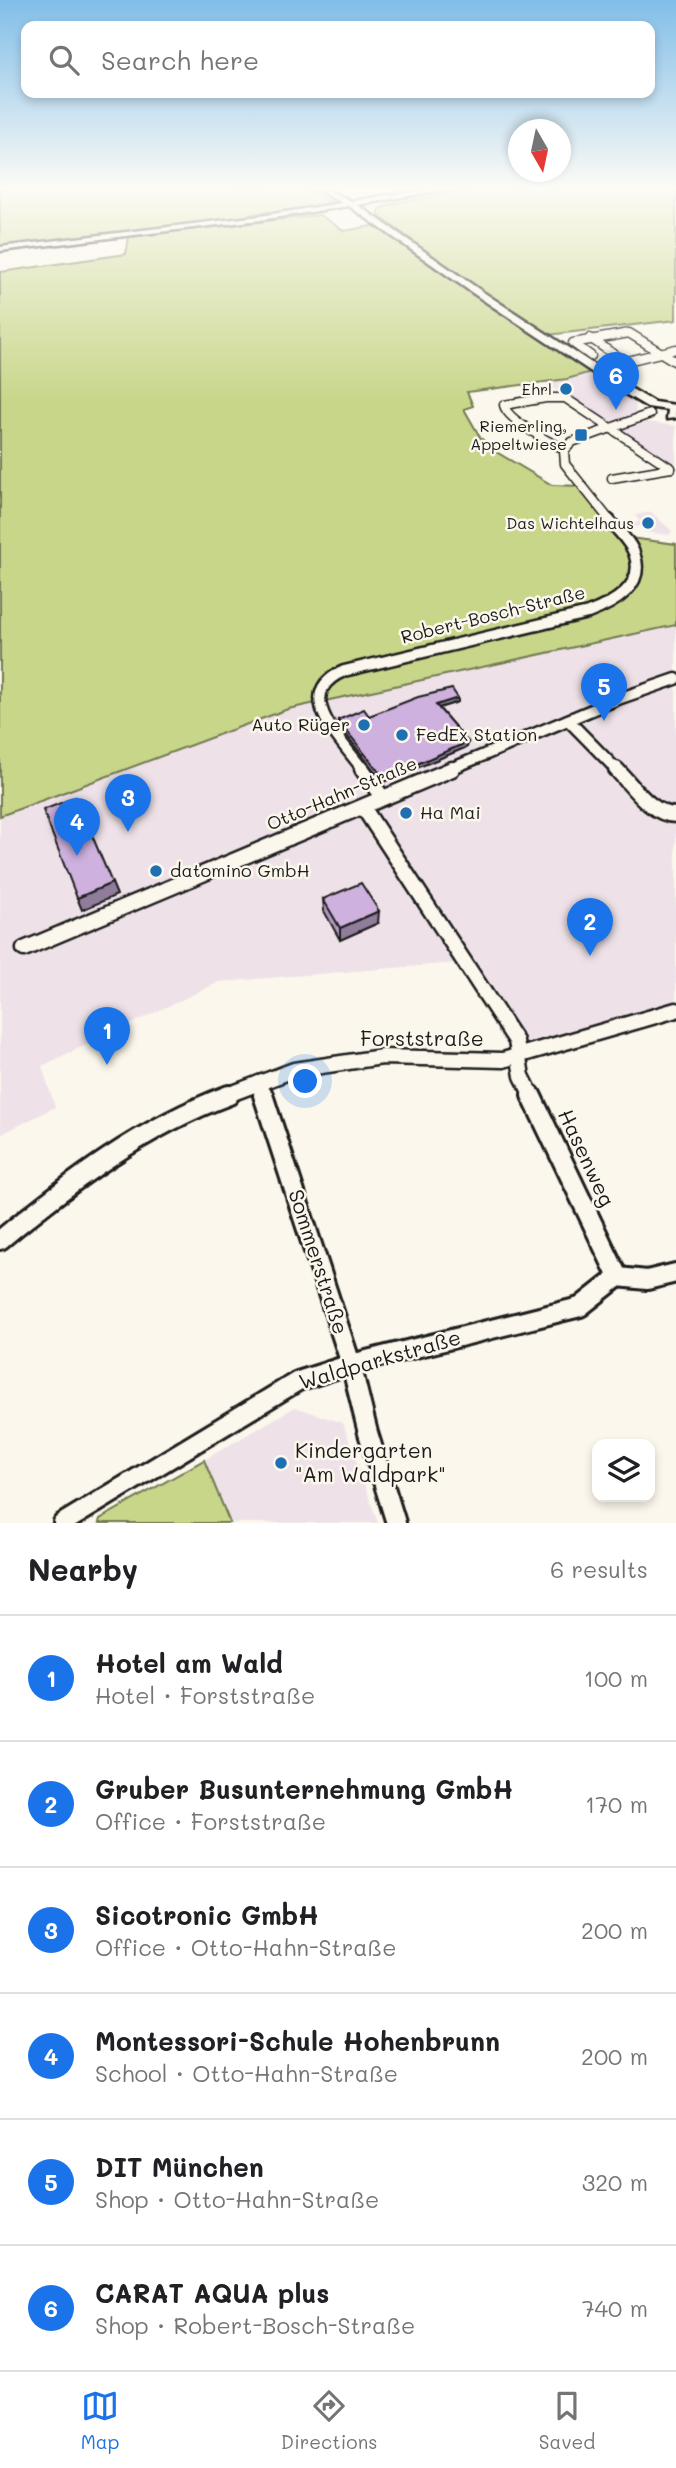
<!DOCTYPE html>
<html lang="en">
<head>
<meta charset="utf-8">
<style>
	body { margin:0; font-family:Mali,sans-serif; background:#f6f6f6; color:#202124 }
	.controls { position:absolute; right:21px; bottom:21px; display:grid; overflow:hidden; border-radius:14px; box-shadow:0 4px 10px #0003 }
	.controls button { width:63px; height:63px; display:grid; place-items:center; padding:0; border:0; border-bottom:2px solid #e0e0e0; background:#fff; color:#202124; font:35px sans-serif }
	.compass { position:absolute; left:508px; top:119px; width:63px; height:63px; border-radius:50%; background:#fff; box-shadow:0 4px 10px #0003; rotate:171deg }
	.you { position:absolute; left:306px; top:1082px; width:24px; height:24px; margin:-18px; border:5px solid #fff; border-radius:50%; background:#1a73e8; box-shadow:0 0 0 10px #1a73e833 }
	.badge { display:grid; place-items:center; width:46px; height:46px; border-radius:50%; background:#1a73e8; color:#fff; font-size:23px; font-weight:700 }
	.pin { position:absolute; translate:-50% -58px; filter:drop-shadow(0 2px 4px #0008) }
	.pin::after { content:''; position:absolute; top:37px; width:24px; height:21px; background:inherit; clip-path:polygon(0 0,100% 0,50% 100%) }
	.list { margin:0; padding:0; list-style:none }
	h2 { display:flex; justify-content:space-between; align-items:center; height:91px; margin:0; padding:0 28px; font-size:30px }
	h2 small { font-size:23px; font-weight:400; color:#757577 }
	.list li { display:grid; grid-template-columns:46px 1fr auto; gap:21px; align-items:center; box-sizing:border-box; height:126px; padding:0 28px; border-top:2px solid #e0e0e0 }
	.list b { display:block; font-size:26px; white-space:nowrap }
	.list p { margin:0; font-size:23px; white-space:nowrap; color:#757577 }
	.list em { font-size:23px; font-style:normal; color:#757577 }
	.icon { flex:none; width:38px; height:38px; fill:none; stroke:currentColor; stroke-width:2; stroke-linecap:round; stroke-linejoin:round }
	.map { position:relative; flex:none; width:676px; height:1523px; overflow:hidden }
	.search { position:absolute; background:#fff; box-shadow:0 4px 10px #0003; left:21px; right:21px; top:21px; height:77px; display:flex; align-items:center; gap:18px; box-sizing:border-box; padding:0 24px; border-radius:14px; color:#757577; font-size:26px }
	.sheet { height:847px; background:#fff }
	nav { display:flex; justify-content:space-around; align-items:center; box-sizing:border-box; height:98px; border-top:2px solid #e0e0e0; background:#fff; font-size:19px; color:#757577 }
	nav a { display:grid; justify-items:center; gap:4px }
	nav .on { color:#1a73e8 }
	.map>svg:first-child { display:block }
	.built { fill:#eee2e8 }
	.green { fill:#c8d68a; stroke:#727953; stroke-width:2 }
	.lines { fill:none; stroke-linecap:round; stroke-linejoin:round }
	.minor-far3-casing { stroke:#1c1c1c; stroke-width:11 }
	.minor-far2-casing { stroke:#1c1c1c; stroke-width:15 }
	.minor-far1-casing { stroke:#1c1c1c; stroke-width:19 }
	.minor-casing { stroke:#1c1c1c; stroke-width:24 }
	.secondary-casing { stroke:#1c1c1c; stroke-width:5 }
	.minor-far3 { stroke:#fbf7ec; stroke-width:8 }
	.minor-far2 { stroke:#fbf7ec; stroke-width:10 }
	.minor-far1 { stroke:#fbf7ec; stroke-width:14 }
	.minor { stroke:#fbf7ec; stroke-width:18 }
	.secondary { fill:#fbf7ec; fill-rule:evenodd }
	.wall { fill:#b198bf; stroke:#1c1c1c; stroke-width:2 }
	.shaded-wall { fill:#907c9b; stroke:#1c1c1c; stroke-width:2 }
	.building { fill:#ceb1de; stroke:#1c1c1c; stroke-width:2 }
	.poi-dot { fill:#1f6fb2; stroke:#fbf7ec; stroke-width:2.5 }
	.labels { text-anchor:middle; stroke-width:5; stroke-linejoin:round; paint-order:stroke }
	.far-poi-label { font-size:16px; fill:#1c1c1c; stroke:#fbf7ec; text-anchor:end }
	.street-label { font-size:18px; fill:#1c1c1c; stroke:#fbf7ec }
	.poi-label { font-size:18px; fill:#1c1c1c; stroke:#fbf7ec; text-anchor:start }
	.near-street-label { font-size:21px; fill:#1c1c1c; stroke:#fbf7ec }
	.near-poi-label { font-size:21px; fill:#1c1c1c; stroke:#fbf7ec; text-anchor:start }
</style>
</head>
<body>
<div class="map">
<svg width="676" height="1523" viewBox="0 0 676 1523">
	<rect width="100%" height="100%" fill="#fbf7ec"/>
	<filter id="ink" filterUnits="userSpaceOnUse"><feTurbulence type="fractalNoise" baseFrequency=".0143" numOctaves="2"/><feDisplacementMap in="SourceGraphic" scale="14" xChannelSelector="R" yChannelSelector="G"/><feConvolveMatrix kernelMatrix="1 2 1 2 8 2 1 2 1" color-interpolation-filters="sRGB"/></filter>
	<g filter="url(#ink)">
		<g class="built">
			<path d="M591,372L636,401L635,414L647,422L676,426V468L544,382Z"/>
			<path d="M651,512L672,531L669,535L645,532L640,526L631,527L628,524L640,522L635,515Z"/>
			<path d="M676,625V1004L532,1043L510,1042L456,963L219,982L42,1066L55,1107L0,1135V816L288,709Z"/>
			<path d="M295,1407L343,1423L378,1523H230L204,1460Z"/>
		</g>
		<g class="green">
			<path d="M0,187H303L331,202L306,209L266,212L222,220L0,247Z"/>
			<path d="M483,187H676V320L539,336L591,372L567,379L467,392L473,406L464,409L480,437L493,450L552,485L581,486L622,537L676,544V625L288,709L0,816V272L126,254L129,237L320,215L344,231L377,225L402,242L413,241L379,216V209L391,204Z"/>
			<path d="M204,1460L230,1523H99L100,1519Z"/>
		</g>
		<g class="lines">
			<g class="minor-far3-casing">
				<g id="minor-far3">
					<path d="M590,338L625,362"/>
					<path d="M591,356L573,343L629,333L676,362"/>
					<path d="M595,369L676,349"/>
					<path d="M564,449C549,442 507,420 504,405L546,398H565L671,468"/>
					<path d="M612,478L671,468"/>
					<path d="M611,522L565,464L564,451L572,442L650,414"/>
				</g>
			</g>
			<g class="minor-far2-casing">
				<g id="minor-far2">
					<path d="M568,720L617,770"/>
					<path d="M363,770C342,740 290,694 344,671L588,613C612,604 645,587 635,556C632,543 617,530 609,520"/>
					<path d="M448,770L618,699L676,679"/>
				</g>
			</g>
			<g class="minor-far1-casing">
				<g id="minor-far1">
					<path d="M362,769L382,797"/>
					<path d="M616,769C632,785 651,815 676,815"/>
					<path d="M363,807L516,1041L522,1076L532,1096"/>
					<path d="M24,949L452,769"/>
					<path d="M259,1083L263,1096"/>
					<path d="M225,1096L294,1070L382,1057L503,1060L676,1010"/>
				</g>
			</g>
			<g class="minor-casing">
				<g id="minor">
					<path d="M263,1095L351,1364L368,1433L396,1523"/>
					<path d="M531,1095L618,1277"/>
					<path d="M0,1240C70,1182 143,1127 229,1095"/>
					<path d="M63,1523L298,1381L351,1364L580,1307L618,1277L647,1280L676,1273"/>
				</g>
			</g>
			<g class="secondary-casing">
				<path id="secondary" d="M312,187H321L351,201L441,187H459L358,205L480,290L625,385L654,402L675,405L676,418L667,419L668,410L647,407L617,389L474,294L349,206L260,220L0,251V247L260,216L342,203Z"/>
			</g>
			<use href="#minor-far3" class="minor-far3"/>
			<use href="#minor-far2" class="minor-far2"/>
			<use href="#minor-far1" class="minor-far1"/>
			<use href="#minor" class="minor"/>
			<use href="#secondary" class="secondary"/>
		</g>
		<g class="wall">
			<path d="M458,702L439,708L468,742L467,747L383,782L338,724V720L369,716Z"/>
			<path d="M323,899L378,923L340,940L324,911Z"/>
		</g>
		<g class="shaded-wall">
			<path d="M458,698V702L435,709L436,705Z"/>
			<path d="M468,742L467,747L383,782L384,778Z"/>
			<path d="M112,883L117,895L82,910L77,898Z"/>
			<path d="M379,911L378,923L340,940V928Z"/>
		</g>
		<g class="building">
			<path d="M452,689L458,698L436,705L468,742L384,778L338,720L364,709L369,716L418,697Z"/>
			<path d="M76,797L112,883L77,898L43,810Z"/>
			<path d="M361,883L379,911L340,928L323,899Z"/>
		</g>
	</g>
	<linearGradient id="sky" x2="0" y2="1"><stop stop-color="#81bee8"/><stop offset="0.47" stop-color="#fdfbf6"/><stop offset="1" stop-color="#fdfbf6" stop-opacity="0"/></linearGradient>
	<rect width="676" height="401" fill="url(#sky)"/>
	<g class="poi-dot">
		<circle cx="566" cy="389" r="7"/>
		<rect x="574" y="428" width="14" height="14" rx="3.5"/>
		<circle cx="648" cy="523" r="7"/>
		<circle cx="364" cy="725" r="7"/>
		<circle cx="402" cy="735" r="7"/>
		<circle cx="406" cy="813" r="7"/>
		<circle cx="156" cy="871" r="7"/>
		<circle cx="281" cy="1463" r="7"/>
	</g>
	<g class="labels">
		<g class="far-poi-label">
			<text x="552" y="395">Ehrl</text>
			<text x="567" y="432">Riemerling,<tspan x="567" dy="18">Appeltwiese</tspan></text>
			<text x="634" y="529">Das Wichtelhaus</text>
		</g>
		<g class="street-label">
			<text transform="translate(493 615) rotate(-14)" y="6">Robert-Bosch-Straße</text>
			<text transform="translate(342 794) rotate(-23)" y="6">Otto-Hahn-Straße</text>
		</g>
		<g class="poi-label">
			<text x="350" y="731" text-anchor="end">Auto Rüger</text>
			<text x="416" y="741">FedEx Station</text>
			<text x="420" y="819">Ha Mai</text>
			<text x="170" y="877">datomino GmbH</text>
		</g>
		<g class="near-street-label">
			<text x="422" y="1046">Forststraße</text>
			<text transform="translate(586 1158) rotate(65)" y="7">Hasenweg</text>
			<text transform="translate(318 1262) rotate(72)" y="7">Sommerstraße</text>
			<text transform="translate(380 1360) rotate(-16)" y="7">Waldparkstraße</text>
		</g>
		<g class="near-poi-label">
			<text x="295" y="1458">Kindergarten<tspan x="295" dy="24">"Am Waldpark"</tspan></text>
		</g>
	</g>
</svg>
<div class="controls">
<button><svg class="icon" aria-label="layers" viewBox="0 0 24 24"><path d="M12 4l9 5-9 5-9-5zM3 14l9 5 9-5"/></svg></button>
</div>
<svg class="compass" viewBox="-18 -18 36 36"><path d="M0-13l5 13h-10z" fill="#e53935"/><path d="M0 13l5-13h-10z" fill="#757577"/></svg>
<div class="you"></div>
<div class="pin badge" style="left:107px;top:1065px">1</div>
<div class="pin badge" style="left:590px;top:956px">2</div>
<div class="pin badge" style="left:128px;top:832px">3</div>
<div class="pin badge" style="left:77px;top:856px">4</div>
<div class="pin badge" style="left:604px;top:721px">5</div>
<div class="pin badge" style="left:616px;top:410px">6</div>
<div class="search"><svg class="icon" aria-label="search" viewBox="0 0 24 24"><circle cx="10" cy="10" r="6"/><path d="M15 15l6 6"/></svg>Search here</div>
</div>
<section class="sheet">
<h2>Nearby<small>6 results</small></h2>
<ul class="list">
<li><span class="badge">1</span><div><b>Hotel am Wald</b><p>Hotel · Forststraße</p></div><em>100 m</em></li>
<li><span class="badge">2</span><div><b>Gruber Busunternehmung GmbH</b><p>Office · Forststraße</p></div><em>170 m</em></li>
<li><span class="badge">3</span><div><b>Sicotronic GmbH</b><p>Office · Otto-Hahn-Straße</p></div><em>200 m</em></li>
<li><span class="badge">4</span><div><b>Montessori-Schule Hohenbrunn</b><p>School · Otto-Hahn-Straße</p></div><em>200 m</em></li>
<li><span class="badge">5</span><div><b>DIT München</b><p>Shop · Otto-Hahn-Straße</p></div><em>320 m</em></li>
<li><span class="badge">6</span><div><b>CARAT AQUA plus</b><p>Shop · Robert-Bosch-Straße</p></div><em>740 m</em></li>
</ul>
</section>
<nav>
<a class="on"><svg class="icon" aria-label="map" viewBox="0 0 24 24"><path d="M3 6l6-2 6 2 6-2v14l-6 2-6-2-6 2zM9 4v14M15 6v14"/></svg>Map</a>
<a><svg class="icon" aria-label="directions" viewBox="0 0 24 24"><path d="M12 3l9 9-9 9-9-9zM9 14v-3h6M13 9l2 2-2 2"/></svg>Directions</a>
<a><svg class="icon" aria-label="saved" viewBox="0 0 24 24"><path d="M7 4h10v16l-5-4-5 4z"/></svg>Saved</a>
</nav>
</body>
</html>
